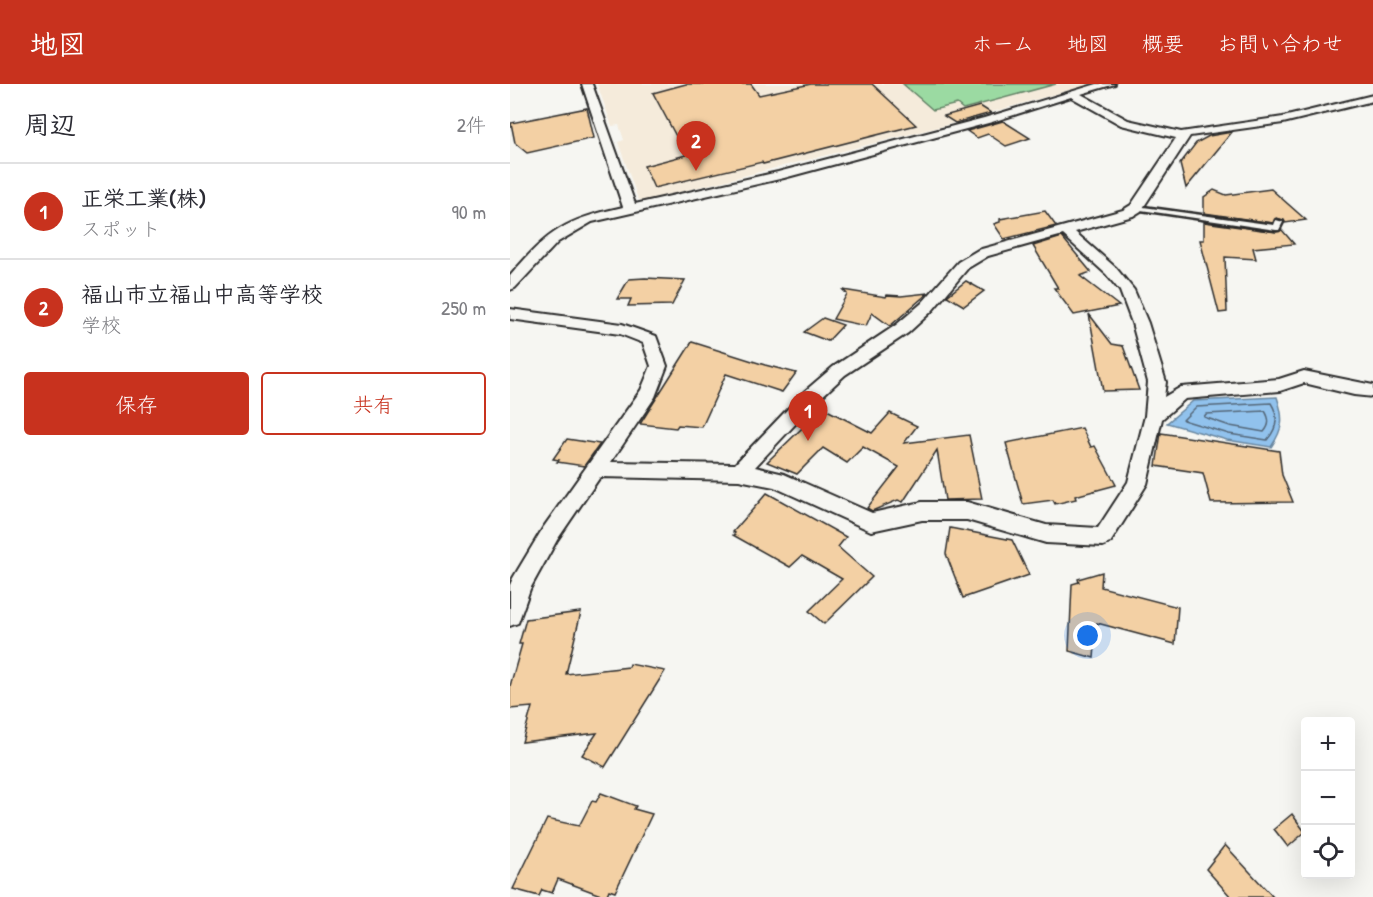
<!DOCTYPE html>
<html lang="ja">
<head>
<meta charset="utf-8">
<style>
	body { margin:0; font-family:"Patrick Hand","Klee One",sans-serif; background:#f2f2f3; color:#2b2b33 }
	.controls { position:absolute; right:18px; bottom:18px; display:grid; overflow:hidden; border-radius:6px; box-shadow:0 6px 24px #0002 }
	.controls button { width:54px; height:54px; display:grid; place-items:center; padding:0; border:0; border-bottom:2px solid #e1e1e2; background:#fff; color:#2b2b33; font:30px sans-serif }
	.you { position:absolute; left:578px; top:552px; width:21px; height:21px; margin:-15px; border:4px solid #fff; border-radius:50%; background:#1a73e8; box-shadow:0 0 0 9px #1a73e833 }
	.badge { display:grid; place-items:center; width:39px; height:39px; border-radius:50%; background:#c8321e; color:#fff; font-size:20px; font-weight:700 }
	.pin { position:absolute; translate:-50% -50px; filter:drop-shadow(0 2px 3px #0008) }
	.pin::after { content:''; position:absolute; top:32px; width:21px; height:18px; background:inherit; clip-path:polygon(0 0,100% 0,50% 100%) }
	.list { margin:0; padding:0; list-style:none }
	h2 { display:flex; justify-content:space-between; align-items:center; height:78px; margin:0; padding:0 24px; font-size:26px }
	h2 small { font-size:20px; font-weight:400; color:#7c7c81 }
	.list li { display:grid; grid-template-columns:39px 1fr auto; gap:18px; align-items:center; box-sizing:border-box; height:96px; padding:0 24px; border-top:2px solid #e1e1e2 }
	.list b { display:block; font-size:22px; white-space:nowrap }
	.list p { margin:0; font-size:20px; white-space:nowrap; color:#7c7c81 }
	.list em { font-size:20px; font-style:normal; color:#7c7c81 }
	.actions { display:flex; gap:12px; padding:18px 24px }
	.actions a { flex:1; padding:14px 0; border:2px solid #c8321e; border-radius:6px; text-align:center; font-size:21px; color:#c8321e }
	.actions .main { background:#c8321e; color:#fff }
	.icon { flex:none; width:33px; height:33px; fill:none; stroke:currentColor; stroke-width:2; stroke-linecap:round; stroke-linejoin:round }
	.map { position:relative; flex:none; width:863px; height:813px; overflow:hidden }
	header { display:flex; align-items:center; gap:36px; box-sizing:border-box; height:84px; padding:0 30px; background:#c8321e; color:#fff }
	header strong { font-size:28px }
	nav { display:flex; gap:33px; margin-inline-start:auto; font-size:21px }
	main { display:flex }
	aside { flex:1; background:#fff }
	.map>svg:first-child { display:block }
	.built { fill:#f5ebdb }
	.green { fill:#9bdaa2; stroke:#638266; stroke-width:1.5 }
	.water { fill:#91c2ed; stroke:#68869f; stroke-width:1.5 }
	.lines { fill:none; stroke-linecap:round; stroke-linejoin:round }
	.shore { stroke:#546779; stroke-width:1.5 }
	.building { fill:#f3d0a4; stroke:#2b2b2b; stroke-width:1.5 }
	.service-casing { stroke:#2b2b2b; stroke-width:5 }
	.minor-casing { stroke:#2b2b2b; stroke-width:4 }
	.service { fill:#f6f6f2; fill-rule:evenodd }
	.minor { fill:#f6f6f2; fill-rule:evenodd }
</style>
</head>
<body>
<header>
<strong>地図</strong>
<nav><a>ホーム</a><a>地図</a><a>概要</a><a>お問い合わせ</a></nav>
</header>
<main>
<aside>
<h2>周辺<small>2件</small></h2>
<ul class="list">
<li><span class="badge">1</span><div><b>正栄工業(株)</b><p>スポット</p></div><em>90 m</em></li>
<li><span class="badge">2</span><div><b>福山市立福山中高等学校</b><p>学校</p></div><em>250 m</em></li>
</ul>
<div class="actions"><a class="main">保存</a><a>共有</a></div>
</aside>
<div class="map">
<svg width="863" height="813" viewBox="0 0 863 813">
	<rect width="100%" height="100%" fill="#f6f6f2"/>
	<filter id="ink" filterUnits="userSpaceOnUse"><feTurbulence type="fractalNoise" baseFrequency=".0167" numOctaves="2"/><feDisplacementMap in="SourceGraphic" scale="12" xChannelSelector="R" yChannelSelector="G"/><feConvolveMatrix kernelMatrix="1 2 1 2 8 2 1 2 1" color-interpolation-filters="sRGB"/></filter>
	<g filter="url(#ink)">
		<path class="built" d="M87,0H581L433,42L133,117L128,115L108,58L114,56L109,41L102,42Z"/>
		<path class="green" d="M393,0H546L453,25L447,20L423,26Z"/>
		<path class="water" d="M767,313C774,334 774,344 761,363L717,356L657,339L683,317Z"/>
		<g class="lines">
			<g class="shore">
				<path d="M761,319C769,332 767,345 757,356L719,350L673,336L686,323Z"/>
				<path d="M755,327C760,335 760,341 754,348L720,342L694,333L696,330Z"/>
			</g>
		</g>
		<g class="building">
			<path d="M176,0H241L249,11L301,0H362L406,41L253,80L252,78L144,104L134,82L176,71L143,9Z"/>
			<path d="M470,22L481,29L445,39L434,32Z"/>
			<path d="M77,24L84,54L17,69L5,59L1,39Z"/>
			<path d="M493,37L520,54L496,62L478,50L467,54L457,47Z"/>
			<path d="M722,48L676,104L670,80L686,59L699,52Z"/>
			<path d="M761,105L796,136L775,139L774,136L767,134L763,139L694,129V113L704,106L716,111Z"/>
			<path d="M535,127L546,142L494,155L484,140L490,138V135Z"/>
			<path d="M694,138L766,148L772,146L784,160L743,164L746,175L715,173L717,228L709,229L690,156H694Z"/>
			<path d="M552,153L581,188L570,192L609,222L564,231L544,204H548L523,162Z"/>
			<path d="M135,194L175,196L162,221L118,222L121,215H107L119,195Z"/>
			<path d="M456,197L474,207L454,222L437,212Z"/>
			<path d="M333,206L376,213L377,211L391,212L418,209L380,242L362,229L356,242L323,235L337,210Z"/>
			<path d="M579,230L602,260L613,262L629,306L593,307Z"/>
			<path d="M313,234L333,241L318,257L294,248Z"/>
			<path d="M182,258L255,281L286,289L272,308L216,290L192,343L168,341L166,344L130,340Z"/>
			<path d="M313,324L362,349L380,329L407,342L394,359L459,351L472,415L435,416L427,366L393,418L388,416L362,427L357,424L389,383L353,363L337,379L313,364L287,390L257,378Z"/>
			<path d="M572,344L581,363L585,362L606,401L565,412L566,415L545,420L543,416L513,420L496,359Z"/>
			<path d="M651,349L769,367L772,391L783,418L701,419L693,389L646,382Z"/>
			<path d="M57,355L90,360L74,382L47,378L49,376L43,375Z"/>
			<path d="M257,409L336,453L328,463L362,493L314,540L299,527L332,495L292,472L280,483L223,451L225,449L223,448Z"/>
			<path d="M440,444L502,456L519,491L453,514L436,470Z"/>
			<path d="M592,488L591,503L668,523L665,560L587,539L584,574L559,567L562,500L569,498L568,495Z"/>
			<path d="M71,528L56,590L119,583L120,580L155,587L95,683L72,671L87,649L12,658L22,623L0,625V602L12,560H9L16,535Z"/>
			<path d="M91,709L126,722L124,725L142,730L105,808L99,806L96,813L48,795L42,809L32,806L29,812L3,805L37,735L69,742L82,717L86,718Z"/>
			<path d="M782,730L795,748L778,763L764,745Z"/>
			<path d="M715,761L763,813H721L696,785Z"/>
		</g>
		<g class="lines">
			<g class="service-casing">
				<path id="service" d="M626,122L764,141L766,136L773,138L769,146H766L624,125L622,124Z"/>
			</g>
			<g class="minor-casing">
				<path id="minor" d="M72,0H82L125,120L268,88L474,34L587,0H605L571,10L618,36L671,48L773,33L863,11V17L773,39L680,52L631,127L623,132L565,148L606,184L624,206L638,239L656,298L654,313L671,303L769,295L794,287L863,301V313L844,311L794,299L770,307L675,315L652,335L637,400L600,459L593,462L536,459L457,436H412L361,447L264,403L229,396L90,393L47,456L20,505L8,539L0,542V501L3,494L33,444L131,306L141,282L133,259L110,250L0,235V225L112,240L146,252L157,282L145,313L101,378L225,380L295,307L323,283L386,241L412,219L448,178L468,166L613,126L621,121L666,54L611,41L561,13L482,38L274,94L82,138L48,158L5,204L0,206V192C39,146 55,136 113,123ZM553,151L596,190L610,207L622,239L638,298L635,332L618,398L588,444L536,441L457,418H412L362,429L274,390L245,383L307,317L335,291L398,249L422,227L458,184L478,172Z"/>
			</g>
			<use href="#service" class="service"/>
			<use href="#minor" class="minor"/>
		</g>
	</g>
</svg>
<div class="controls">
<button>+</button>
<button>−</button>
<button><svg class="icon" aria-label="locate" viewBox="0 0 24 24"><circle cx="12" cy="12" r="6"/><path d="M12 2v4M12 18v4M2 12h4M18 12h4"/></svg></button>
</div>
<div class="you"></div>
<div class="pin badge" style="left:298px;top:357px">1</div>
<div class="pin badge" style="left:186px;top:87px">2</div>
</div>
</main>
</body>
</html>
